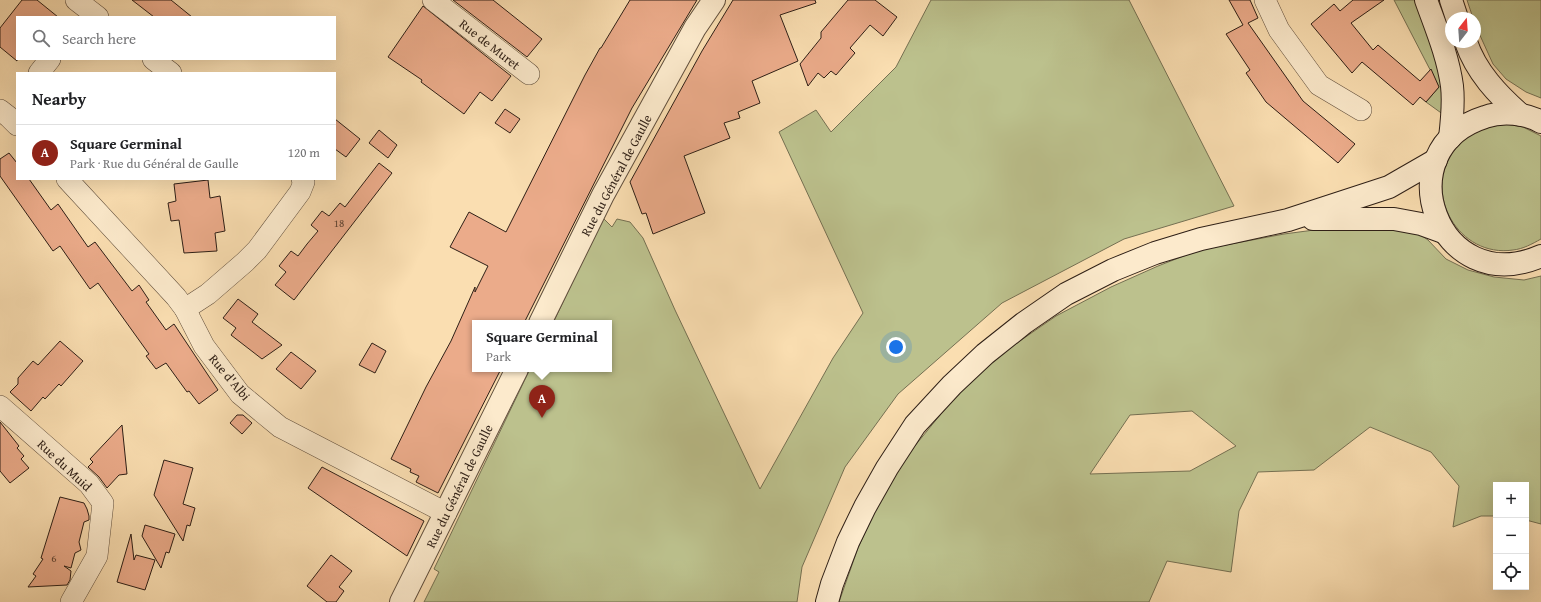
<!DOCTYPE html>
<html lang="en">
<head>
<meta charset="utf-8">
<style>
	body { margin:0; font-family:"Gentium Book Plus",serif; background:#f2f2f2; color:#202124 }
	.controls { position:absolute; right:12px; bottom:12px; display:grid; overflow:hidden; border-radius:0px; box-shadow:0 4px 16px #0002 }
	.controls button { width:36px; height:36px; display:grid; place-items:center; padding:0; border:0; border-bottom:1px solid #e0e0e0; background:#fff; color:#202124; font:20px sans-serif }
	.compass { position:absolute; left:1445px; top:12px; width:36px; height:36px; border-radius:50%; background:#fff; box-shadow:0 4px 16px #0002; rotate:17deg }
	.you { position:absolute; left:896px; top:347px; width:14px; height:14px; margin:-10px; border:3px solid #fff; border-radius:50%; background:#1a73e8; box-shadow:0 0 0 6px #1a73e833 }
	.badge { display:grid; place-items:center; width:26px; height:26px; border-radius:50%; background:#8f2418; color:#fff; font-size:13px; font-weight:700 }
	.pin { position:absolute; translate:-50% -33px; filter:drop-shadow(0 1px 2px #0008) }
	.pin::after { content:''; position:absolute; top:21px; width:14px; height:12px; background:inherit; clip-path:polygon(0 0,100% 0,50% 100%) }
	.popup { position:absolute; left:472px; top:320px; width:140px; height:52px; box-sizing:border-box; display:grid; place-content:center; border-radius:0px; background:#fff; filter:drop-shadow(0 1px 3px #0005); font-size:13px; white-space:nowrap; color:#757577 }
	.popup b { font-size:15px; color:#202124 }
	.popup::after { content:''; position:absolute; left:50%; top:100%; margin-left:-8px; border:8px solid transparent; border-top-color:#fff }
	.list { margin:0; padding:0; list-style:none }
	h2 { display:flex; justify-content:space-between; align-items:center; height:52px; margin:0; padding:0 16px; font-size:17px }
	h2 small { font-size:13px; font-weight:400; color:#757577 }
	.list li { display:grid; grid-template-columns:26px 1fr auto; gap:12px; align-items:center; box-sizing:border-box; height:56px; padding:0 16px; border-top:1px solid #e0e0e0 }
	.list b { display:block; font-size:15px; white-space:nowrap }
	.list p { margin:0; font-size:13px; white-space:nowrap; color:#757577 }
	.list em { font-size:13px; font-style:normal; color:#757577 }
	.icon { flex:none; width:22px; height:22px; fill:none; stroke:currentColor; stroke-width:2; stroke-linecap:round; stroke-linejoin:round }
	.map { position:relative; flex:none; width:1541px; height:602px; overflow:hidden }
	.search { position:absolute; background:#fff; box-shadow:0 4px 16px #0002; left:16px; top:16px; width:320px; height:44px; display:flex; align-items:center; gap:10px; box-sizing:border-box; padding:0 14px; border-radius:0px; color:#757577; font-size:15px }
	.panel { position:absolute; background:#fff; box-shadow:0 4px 16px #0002; left:16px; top:72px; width:320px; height:108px; border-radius:0px }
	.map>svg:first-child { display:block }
	.green { fill:#bcc18d; stroke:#757052; fill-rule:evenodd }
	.building { fill:#ebab8a; stroke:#2e1f16 }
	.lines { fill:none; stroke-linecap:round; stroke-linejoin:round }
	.minor-casing { stroke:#614f3d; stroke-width:22 }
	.tertiary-casing { stroke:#614f3d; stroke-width:24 }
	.secondary-casing { stroke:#2e1f16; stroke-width:24 }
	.minor { stroke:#fceacc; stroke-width:21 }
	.tertiary { stroke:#fceacc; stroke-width:22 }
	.secondary { stroke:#fceacc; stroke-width:22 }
	.labels { text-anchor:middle; stroke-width:3; stroke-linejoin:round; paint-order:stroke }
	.number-label { font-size:11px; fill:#5d4233 }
	.street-label { font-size:13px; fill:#2e1f16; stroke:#fceacc }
</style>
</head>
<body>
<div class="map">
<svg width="1541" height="602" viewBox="0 0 1541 602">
	<rect width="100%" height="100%" fill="#fadeb1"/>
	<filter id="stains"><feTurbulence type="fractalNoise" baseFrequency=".005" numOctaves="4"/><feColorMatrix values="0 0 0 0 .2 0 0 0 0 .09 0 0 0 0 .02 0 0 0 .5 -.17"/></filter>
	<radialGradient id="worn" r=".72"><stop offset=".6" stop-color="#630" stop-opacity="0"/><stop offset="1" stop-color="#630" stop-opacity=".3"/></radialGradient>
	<g class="green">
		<path d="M931,0H1129L1234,206L1124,239L1002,303L898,394L845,467L802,567L797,602H424L439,572L434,569L530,369H609V323H553L603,218L612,227L617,219L630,222L643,238L675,310L760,489L833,358L863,313L779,132L816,110L831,132L896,67Z"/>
		<path d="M1394,0H1419L1444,79V115L1426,102L1439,87Z"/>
		<path d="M1467,0H1541V98L1526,92L1506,79L1493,64L1478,31L1475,18H1473Z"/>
		<path d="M1506,124L1523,127L1541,136V239C1532,244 1523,249 1513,250C1459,258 1422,194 1454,151C1459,144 1466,137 1474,133C1484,127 1495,126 1506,124Z"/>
		<path d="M1337,227L1412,229L1428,240L1446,259L1468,270L1494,277L1524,280L1541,276V524L1526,520V485H1496V516H1481L1453,527L1459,486L1431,452L1370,427L1314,470L1258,472L1239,511L1231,572L1167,561L1149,602H839L858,548L876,508L909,453L954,398L1001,354L1056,316L1111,287L1158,266L1199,250L1284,234ZM1192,411L1236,446L1190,471L1090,474L1130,415Z"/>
	</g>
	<g class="building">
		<path d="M22,0H37L58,17H17V61L0,47V28Z"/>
		<path d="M132,0H171L192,17H154Z"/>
		<path d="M453,0H493L542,39L527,57Z"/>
		<path d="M630,0H697L632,108L524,323H475V369H501L438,493L416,482L419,476L410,472L411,469L391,459L426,387L451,341L475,287V292L488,266L450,247L469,212L506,232L585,75L600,48H601Z"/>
		<path d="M733,0H815L816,3L780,15L798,61L752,81L760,103L738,112L740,118L724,123L730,138L684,156L705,213L653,234L646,213L642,214L630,182L702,51Z"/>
		<path d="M848,0H875L897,17L883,36L870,25L850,48L855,53L836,75L831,71L824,78L818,73L808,86L800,64L821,38V32Z"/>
		<path d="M1229,0H1250L1258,18L1248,23L1303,101L1355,144L1338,163L1266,102L1246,73L1250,70L1226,34L1243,25Z"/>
		<path d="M1353,0H1384L1351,23L1373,50L1378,45L1420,81L1431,69L1439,87L1426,102L1420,97L1413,105L1362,62L1352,73L1311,24L1334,4L1340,11Z"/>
		<path d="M423,6L511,76L492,101L480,92L464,114L421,82L422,80L388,57Z"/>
		<path d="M505,109L520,119L510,133L495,123Z"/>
		<path d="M335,119L360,139L346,157L335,149Z"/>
		<path d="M379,130L397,145L388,158L369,143Z"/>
		<path d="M9,153L17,163V179H29L51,210L58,204L88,247L95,242L132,291L139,285L149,300L146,302L166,330L174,324L218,390L199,404L189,391L187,392L166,363L156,369L146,356L149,354L98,283L90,289L60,246L53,251L0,176V159Z"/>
		<path d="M379,163L392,173L294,300L275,285L286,272L279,266L291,251L298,256L307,244L318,231L311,225L322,211L329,216L340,203L345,207Z"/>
		<path d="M208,180L210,198L220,196L225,231L215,233L217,251L184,253L179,220L171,221L168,203L176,201L174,184Z"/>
		<path d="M238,299L258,314L252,322L282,345L262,359L231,335L236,328L223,318Z"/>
		<path d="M60,341L83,361L61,386L59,384L45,399L43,397L31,411L10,392L18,384V378L33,361L38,365Z"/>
		<path d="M372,343L386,351L375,373L359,365Z"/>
		<path d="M291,352L316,371L301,389L276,369Z"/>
		<path d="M237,415H243L252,423L242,434L230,423Z"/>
		<path d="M0,422L19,446L17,448L24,456L21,459L29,468L10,483L0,471Z"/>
		<path d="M122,425L127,474L119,475L107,488L99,477L88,467L93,462L90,459Z"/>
		<path d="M164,460L193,468L183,504L195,508L190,526L187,525L183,541L154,495Z"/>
		<path d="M322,467L424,521L407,556L308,488Z"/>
		<path d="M60,497L84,503L87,509L89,516V520L84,522L79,542L81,550L75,553L71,568L64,566L71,571L70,580L67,585L28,587L36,576L33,574L43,559L41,558Z"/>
		<path d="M145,525L175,534L169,553L166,552L161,568L142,536Z"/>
		<path d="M131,534L134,560L136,555L155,560L145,590L117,582Z"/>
		<path d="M331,555L352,571L339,587L344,591L336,602H327L307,586Z"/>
	</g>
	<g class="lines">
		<g class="minor-casing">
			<g id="minor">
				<path d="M76,0L98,17"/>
				<path d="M433,0L529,74"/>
				<path d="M1265,0L1279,30L1319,85L1361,110"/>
				<path d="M153,59L171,73"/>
				<path d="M39,73L50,59"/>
				<path d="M0,110L9,117L17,125"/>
				<path d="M67,179L176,297L185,309L204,346L240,394L280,427L446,513"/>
				<path d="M185,309L208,294L245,262L257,250L300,192L304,182L302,179"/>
				<path d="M0,406L89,484L103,503L97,556L71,602"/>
			</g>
		</g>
		<g class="tertiary-casing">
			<g id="tertiary">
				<path d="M540,323L603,195L695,28L714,0"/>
				<path d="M401,602L517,369"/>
			</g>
		</g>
		<g class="secondary-casing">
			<g id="secondary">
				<path d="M1426,0C1436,28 1448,56 1452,86C1454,103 1452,121 1450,138"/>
				<path d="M1451,0L1457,18"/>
				<path d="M1466,42C1476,72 1498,95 1521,115"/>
				<path d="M1541,122C1526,113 1502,111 1485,117C1383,149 1438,301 1541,256"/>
				<path d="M1313,219H1394L1421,224L1443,232"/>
				<path d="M827,602L832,584L848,542L865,507L887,468L915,425L952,385L985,354L1024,323L1066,294L1113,270L1155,253L1201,239L1288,220L1389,187L1436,160"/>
			</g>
		</g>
		<use href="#minor" class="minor"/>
		<use href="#tertiary" class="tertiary"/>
		<use href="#secondary" class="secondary"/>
	</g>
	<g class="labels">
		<g class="number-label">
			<text x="339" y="227">18</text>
			<text x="54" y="562">6</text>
		</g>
		<g class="street-label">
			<text transform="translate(490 44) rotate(38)" y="5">Rue de Muret</text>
			<text transform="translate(616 175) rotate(-62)" y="5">Rue du Général de Gaulle</text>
			<text transform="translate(230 377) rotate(50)" y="5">Rue d'Albi</text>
			<text transform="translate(65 465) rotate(43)" y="5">Rue du Muid</text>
			<text transform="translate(459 486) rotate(-64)" y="5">Rue du Général de Gaulle</text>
		</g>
	</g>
	<rect width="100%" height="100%" filter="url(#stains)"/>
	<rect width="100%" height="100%" fill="url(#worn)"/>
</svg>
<div class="controls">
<button>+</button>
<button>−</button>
<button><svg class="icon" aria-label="locate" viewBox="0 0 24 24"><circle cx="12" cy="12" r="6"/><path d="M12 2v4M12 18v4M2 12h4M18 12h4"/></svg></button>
</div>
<svg class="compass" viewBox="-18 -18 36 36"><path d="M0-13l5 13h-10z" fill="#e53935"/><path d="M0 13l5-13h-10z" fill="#757577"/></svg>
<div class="you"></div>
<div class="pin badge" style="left:542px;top:418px">A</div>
<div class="popup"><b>Square Germinal</b>Park</div>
<div class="search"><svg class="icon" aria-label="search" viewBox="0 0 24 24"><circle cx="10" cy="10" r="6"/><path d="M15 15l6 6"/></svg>Search here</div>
<section class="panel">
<h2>Nearby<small></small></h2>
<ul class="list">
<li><span class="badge">A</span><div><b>Square Germinal</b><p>Park · Rue du Général de Gaulle</p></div><em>120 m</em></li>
</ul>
</section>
</div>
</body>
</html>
